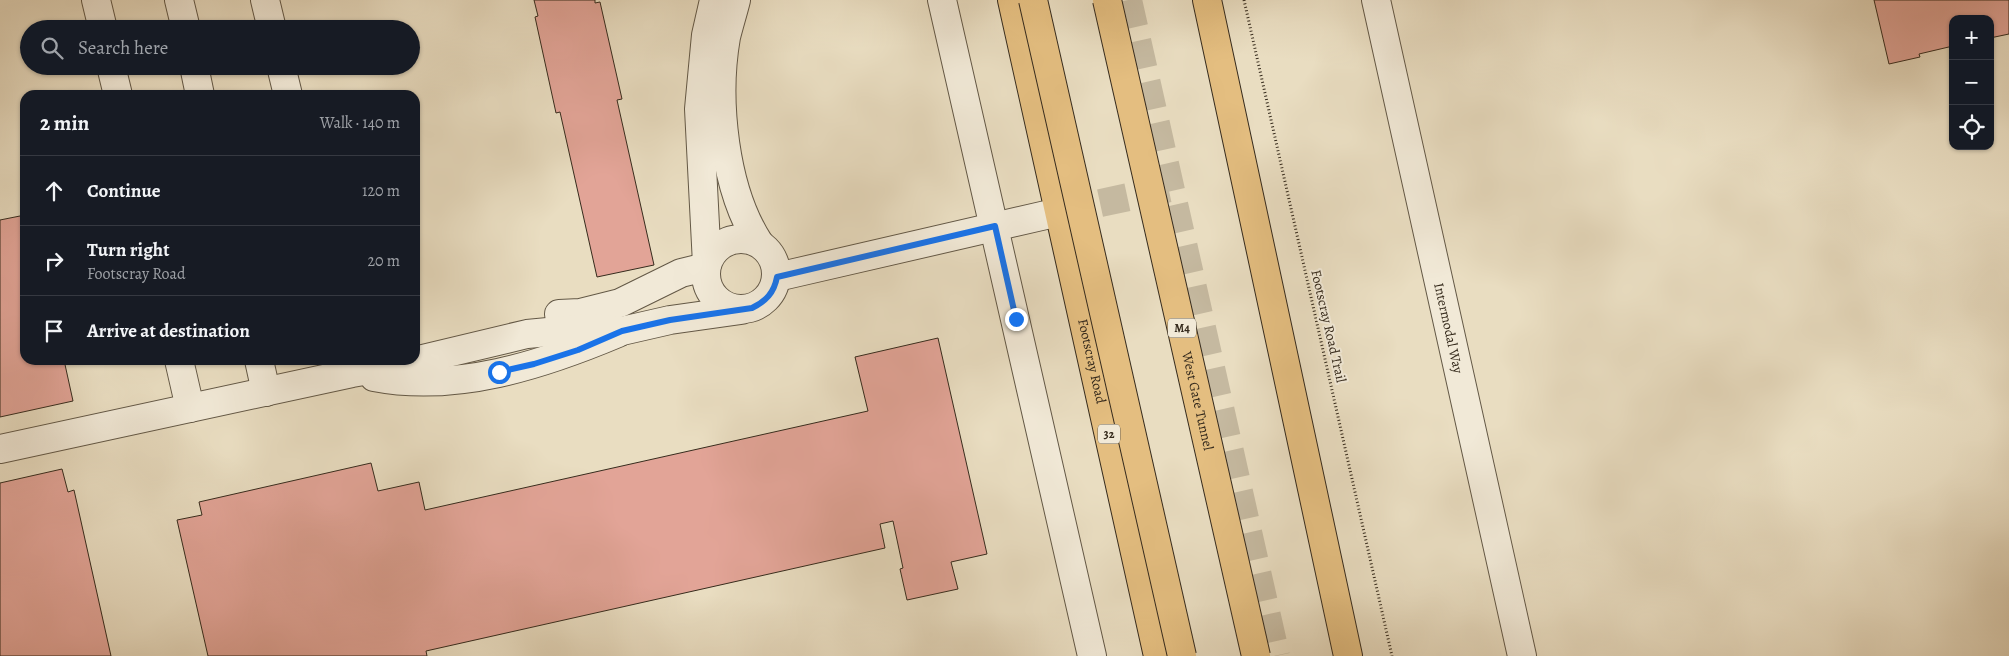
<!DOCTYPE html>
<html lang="en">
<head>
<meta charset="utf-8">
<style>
	body { margin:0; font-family:Alegreya,serif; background:#20242c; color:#f1f3f6 }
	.controls { position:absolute; right:15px; top:15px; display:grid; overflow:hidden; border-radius:10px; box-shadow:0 1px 4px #0004 }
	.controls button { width:45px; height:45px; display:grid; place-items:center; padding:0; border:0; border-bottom:1px solid #363941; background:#171b24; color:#f1f3f6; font:25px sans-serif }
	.stop { position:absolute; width:15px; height:15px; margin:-11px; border:4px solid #1a73e8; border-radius:50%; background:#fff }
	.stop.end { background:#1a73e8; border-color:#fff; box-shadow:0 1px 5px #0008 }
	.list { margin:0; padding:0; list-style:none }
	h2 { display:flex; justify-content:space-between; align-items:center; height:65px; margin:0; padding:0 20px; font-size:21px }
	h2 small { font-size:16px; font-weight:400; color:#9ea1a6 }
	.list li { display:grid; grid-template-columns:32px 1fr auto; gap:15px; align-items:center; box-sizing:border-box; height:70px; padding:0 20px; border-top:1px solid #363941 }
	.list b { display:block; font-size:19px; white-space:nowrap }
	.list p { margin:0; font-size:16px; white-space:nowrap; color:#9ea1a6 }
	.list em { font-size:16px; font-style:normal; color:#9ea1a6 }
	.icon { flex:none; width:28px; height:28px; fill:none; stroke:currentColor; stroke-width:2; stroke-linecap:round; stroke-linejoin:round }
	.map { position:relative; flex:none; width:2009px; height:656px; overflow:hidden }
	.search { position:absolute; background:#171b24; box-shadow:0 1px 4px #0004; left:20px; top:20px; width:400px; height:55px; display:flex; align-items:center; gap:12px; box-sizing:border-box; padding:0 18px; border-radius:28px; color:#9ea1a6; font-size:19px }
	.panel { position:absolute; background:#171b24; box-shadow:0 1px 4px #0004; left:20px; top:90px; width:400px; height:275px; border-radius:15px }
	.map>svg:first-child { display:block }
	.building { fill:#e2a497; stroke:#362b1d }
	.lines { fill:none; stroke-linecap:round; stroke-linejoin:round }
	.minor-tunnel { stroke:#c5b9a0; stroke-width:28; stroke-dasharray:28 14; stroke-linecap:butt }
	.major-tunnel { stroke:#c5b9a0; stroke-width:28; stroke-dasharray:28 14; stroke-linecap:butt }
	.minor-casing { stroke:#635846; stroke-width:30 }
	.major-casing { stroke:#362b1d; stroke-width:30 }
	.highway-casing { stroke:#362b1d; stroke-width:30 }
	.path { stroke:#362b1d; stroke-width:3; stroke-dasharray:1 2.5; stroke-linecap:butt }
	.minor { stroke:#f1e9d7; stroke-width:28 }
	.major { stroke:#e4be80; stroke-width:28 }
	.highway { stroke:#e4be80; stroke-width:28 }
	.highway-bridge-casing { stroke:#362b1d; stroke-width:30; stroke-linecap:butt }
	.highway-bridge { stroke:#e4be80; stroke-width:28 }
	.route { stroke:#1a73e8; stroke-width:6 }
	.labels { text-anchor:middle; stroke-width:4; stroke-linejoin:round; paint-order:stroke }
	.shield { fill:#f1e9d7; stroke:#6e6455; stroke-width:1 }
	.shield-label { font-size:12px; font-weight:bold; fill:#362b1d }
	.street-label { font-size:14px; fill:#362b1d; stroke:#f1e9d7 }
</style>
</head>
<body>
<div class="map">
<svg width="2009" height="656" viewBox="0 0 2009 656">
	<rect width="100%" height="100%" fill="#e9ddc1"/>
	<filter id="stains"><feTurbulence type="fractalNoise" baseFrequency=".004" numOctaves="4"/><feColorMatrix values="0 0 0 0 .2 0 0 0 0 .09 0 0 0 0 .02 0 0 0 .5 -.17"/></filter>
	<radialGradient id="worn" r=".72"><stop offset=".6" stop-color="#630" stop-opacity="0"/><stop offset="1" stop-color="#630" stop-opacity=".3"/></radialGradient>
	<g class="building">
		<path d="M534,0H595V3L600,2L622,99L617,100L654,265L597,277L560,112L556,113L535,17L538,16Z"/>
		<path d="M1874,0H2009V34L1990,38V19H1953V46L1919,54L1920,57L1889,64Z"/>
		<path d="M25,215V360H64L73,401L0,417V220Z"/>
		<path d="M938,338L987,554L951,562L958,589L907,600L900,569L903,568L893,521L880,524L885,548L426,651L427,656H208L177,520L202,515L199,502L371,463L378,491L419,482L425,510L868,411L855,357Z"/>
		<path d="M62,469L68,492L74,490L111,656H0V483Z"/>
	</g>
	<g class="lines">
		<path class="minor-tunnel" d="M1059,212L1170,188"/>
		<path class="major-tunnel" d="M1128,0L1276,656"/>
		<g class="minor-casing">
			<g id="minor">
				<path d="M96,0L103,29"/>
				<path d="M179,0L186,29"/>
				<path d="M265,0L272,29"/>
				<path d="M736,0C733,12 729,25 726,37C715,100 724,189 759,243"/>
				<path d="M942,0L1092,656"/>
				<path id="s1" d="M1376,0L1522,656"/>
				<path d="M111,66L118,95"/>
				<path d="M194,66L200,95"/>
				<path d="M281,66L288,95"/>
				<circle cx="741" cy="274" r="35"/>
				<path d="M707,264L699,109L706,35L714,0"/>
				<path d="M777,277L1059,212"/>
				<path d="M559,314L580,313L620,303L681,273L706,267"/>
				<path d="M179,360L190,408"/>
				<path d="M259,360L266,392"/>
				<path d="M374,377C456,393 542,365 618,333"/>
				<path d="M0,449L352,373L393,366L527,334L590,328L622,331L670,320L741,310"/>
			</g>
		</g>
		<g class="major-casing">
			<g id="major">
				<path id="s2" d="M1012,0L1158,656"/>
			</g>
		</g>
		<g class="highway-casing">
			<path id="highway" d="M1207,0L1348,656"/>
		</g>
		<path class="path" d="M1244,0L1392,656"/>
		<use href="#minor" class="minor"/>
		<use href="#major" class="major"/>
		<use href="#highway" class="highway"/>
		<g class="highway-bridge-casing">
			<g id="highway-bridge">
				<path d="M1033,0L1182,656"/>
				<path id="s3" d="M1107,0L1256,656"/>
			</g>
		</g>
		<use href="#highway-bridge" class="highway-bridge"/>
	</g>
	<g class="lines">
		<path class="route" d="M499,372L534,364L578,350L622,331L670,320L752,308C766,301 774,293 777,277L995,226L1016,319"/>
	</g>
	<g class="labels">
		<g class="shield">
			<rect x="1168" y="318.5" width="28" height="19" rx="4"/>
			<rect x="1098" y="424.5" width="22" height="19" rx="4"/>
		</g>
		<g class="shield-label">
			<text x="1182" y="332">M4</text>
			<text x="1109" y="438">32</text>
		</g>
		<g class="street-label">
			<text transform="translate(1329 326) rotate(77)" y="5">Footscray Road Trail</text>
			<text dy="5" stroke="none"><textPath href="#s1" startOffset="336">Intermodal Way</textPath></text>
			<text dy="5" stroke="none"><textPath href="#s2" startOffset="370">Footscray Road</textPath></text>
			<text dy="5" stroke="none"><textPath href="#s3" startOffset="411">West Gate Tunnel</textPath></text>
		</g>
	</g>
	<rect width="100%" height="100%" filter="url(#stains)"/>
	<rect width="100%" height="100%" fill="url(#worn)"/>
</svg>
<div class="controls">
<button>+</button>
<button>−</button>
<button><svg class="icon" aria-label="locate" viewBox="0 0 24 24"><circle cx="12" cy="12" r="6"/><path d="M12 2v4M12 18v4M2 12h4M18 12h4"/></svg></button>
</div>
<div class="stop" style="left:499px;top:372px"></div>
<div class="stop end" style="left:1016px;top:319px"></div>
<div class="search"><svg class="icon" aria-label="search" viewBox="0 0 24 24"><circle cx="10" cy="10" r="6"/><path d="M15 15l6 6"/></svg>Search here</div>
<section class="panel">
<h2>2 min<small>Walk · 140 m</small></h2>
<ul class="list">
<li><svg class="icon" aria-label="ahead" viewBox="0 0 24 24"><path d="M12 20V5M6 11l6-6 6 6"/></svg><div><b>Continue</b></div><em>120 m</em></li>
<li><svg class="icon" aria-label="right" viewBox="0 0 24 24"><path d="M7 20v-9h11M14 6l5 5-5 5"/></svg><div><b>Turn right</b><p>Footscray Road</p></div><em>20 m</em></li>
<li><svg class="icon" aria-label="arrive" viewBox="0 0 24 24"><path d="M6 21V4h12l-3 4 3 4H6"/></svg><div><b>Arrive at destination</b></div></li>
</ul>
</section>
</div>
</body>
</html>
